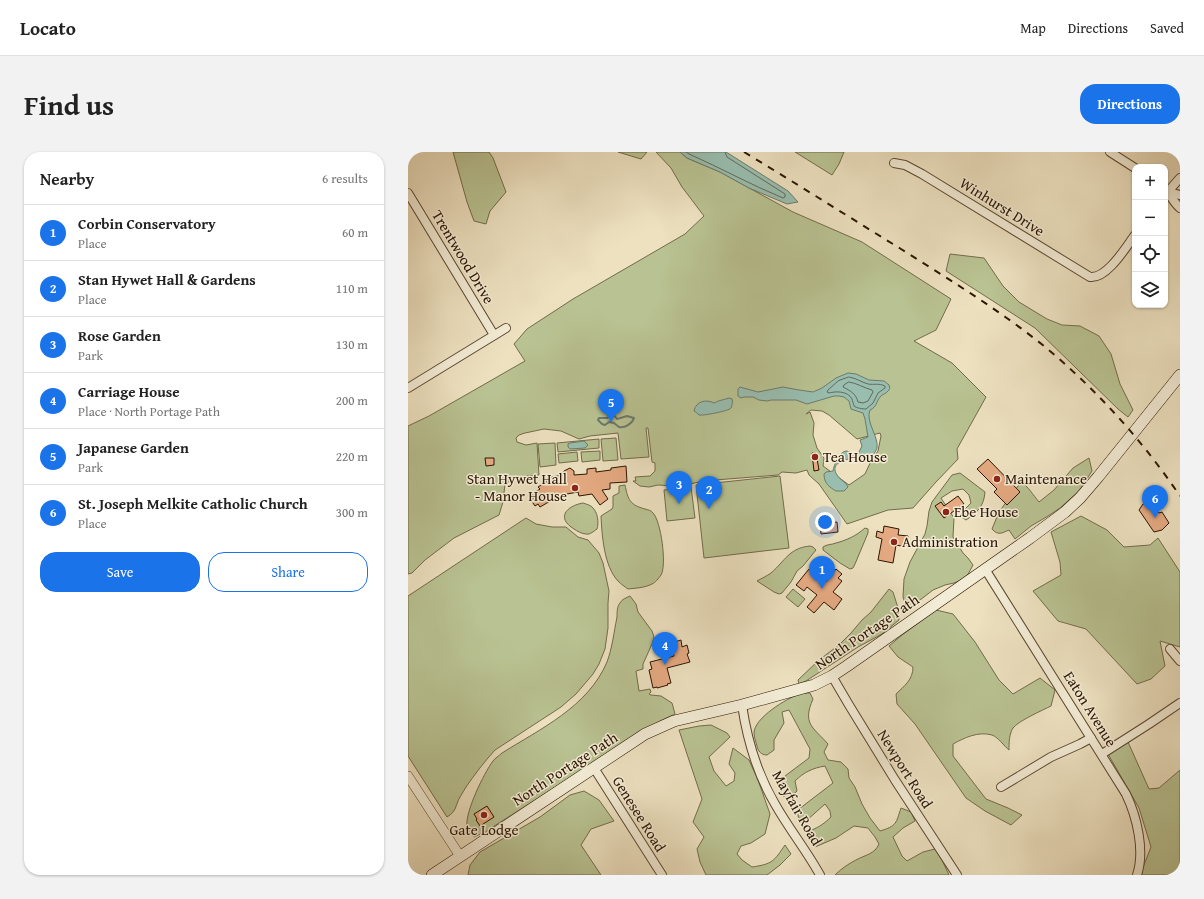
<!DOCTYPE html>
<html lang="en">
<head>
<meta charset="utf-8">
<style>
	body { margin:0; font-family:"Gentium Book Plus",serif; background:#f2f2f2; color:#222 }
	.controls { position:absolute; right:12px; top:12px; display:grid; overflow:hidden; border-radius:8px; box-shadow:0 1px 3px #0004 }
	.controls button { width:36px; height:36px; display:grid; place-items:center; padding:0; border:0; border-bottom:1px solid #e0e0e0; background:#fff; color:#222; font:20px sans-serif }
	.you { position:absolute; left:417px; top:370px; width:14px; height:14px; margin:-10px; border:3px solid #fff; border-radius:50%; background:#1a73e8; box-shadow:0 0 0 6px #1a73e833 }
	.badge { display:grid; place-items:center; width:26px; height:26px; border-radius:50%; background:#1a73e8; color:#fff; font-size:13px; font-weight:700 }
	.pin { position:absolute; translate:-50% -33px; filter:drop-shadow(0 1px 2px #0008) }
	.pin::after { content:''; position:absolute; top:21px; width:14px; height:12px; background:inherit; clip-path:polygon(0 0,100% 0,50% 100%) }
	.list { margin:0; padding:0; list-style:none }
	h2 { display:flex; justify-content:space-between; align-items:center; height:52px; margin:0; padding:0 16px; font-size:17px }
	h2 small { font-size:13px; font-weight:400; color:#767676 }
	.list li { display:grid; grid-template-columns:26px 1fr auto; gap:12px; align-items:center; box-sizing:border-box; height:56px; padding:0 16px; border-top:1px solid #e0e0e0 }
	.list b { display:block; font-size:15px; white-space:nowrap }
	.list p { margin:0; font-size:13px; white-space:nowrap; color:#767676 }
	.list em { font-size:13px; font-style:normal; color:#767676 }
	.actions { display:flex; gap:8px; padding:12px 16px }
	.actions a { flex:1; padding:9px 0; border:1px solid #1a73e8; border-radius:16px; text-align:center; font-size:14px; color:#1a73e8 }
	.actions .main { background:#1a73e8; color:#fff }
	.icon { flex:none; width:22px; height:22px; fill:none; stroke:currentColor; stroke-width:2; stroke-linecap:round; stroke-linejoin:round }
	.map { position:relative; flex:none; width:772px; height:723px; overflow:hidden; border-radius:16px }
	header { display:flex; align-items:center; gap:24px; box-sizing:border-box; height:56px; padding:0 20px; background:#fff; border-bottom:1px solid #e0e0e0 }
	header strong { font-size:19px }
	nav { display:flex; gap:22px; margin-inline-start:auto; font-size:14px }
	.intro { display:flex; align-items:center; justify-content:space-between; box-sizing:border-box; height:96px; padding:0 24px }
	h1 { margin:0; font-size:28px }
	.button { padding:10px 18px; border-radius:16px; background:#1a73e8; color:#fff; font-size:14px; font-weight:700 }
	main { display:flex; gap:24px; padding:0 24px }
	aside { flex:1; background:#fff; border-radius:16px; box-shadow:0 1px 3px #0004 }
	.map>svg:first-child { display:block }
	.green { fill:#b9c292; stroke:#726b49; fill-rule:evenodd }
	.water { fill:#99beb0; stroke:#6d7a6a }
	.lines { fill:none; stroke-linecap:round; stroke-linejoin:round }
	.shore { stroke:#626958; stroke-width:1 }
	.stream { stroke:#6d7a6a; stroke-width:2 }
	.building { fill:#e5aa82; stroke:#2c1400 }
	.minor-casing { stroke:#5c4730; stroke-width:10 }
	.tertiary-casing { stroke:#5c4730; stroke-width:10 }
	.secondary-casing { stroke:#2c1400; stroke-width:12 }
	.minor { stroke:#f3ecd6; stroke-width:8 }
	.tertiary { stroke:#f3ecd6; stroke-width:9 }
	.secondary { stroke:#f3ecd6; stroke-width:11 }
	.rail { stroke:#2c1400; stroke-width:2; stroke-dasharray:7 7; stroke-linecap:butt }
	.poi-dot { fill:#8f2418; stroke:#f3ecd6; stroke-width:1.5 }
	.labels { text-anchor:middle; stroke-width:3; stroke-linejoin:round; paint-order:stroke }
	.street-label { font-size:15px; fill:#2c1400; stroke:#f3ecd6 }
	.poi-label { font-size:15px; fill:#2c1400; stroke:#f3ecd6; text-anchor:start }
</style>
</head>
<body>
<header>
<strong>Locato</strong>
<nav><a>Map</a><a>Directions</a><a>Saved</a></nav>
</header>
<div class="intro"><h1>Find us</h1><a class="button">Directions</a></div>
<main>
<aside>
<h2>Nearby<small>6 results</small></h2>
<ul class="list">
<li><span class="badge">1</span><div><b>Corbin Conservatory</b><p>Place</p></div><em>60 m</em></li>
<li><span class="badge">2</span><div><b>Stan Hywet Hall &amp; Gardens</b><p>Place</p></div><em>110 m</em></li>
<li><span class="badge">3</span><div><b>Rose Garden</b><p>Park</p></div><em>130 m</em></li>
<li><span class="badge">4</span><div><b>Carriage House</b><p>Place · North Portage Path</p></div><em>200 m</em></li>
<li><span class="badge">5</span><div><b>Japanese Garden</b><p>Park</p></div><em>220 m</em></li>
<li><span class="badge">6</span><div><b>St. Joseph Melkite Catholic Church</b><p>Place</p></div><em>300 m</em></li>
</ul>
<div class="actions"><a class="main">Save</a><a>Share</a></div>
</aside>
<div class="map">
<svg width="772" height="723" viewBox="0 0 772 723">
	<rect width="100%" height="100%" fill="#ede1c0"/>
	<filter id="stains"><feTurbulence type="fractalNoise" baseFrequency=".005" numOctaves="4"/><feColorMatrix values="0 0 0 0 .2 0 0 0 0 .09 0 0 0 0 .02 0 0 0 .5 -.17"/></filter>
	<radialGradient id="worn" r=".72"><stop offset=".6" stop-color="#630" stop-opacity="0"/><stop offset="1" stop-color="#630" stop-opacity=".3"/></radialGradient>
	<g class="green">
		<path d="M45,0H81L85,6L98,40L82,59L78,72L66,69L59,50Z"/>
		<path d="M210,0H239L233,7Z"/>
		<path d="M248,0H272L279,6L312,20L385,60L454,90L543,147L528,178L506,189L544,211L578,245L549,297L550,307L528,330L505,356L480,358L439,372L411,332L401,323L399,318L388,321L374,320L370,323L295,329L278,333L265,334L250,333L241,335L232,334L225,329H228L227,325L242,324L247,319V311L244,310L240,276H238L241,305L213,307L210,281L182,284L171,287L153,279L136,277L117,281L111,283L108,286L109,290L118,293L129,291L131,323L109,325L97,332L95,350L91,363L46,386L17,408L4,421L0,422V274L21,264L117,209L106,192L119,177L165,147L277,82L296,64L274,35L263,16ZM403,258L414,259L421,263L449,287L472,281L473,284L470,299L463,309L457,322L441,333L415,314L416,306L409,296L405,283L406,271L402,260L398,262Z"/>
		<path d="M387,0H436L431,12L424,23Z"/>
		<path d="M542,102L576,106L595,134L611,150L639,167L654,173L672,174L691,184L703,202L712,232L725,258L720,265L710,257L627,176L538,119Z"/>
		<path d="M208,286L210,308L195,309L193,287Z"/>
		<path d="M191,287V296L150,300L149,291Z"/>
		<path d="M147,291L148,313L132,315L130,292Z"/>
		<path d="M192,299V308L174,310L173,300Z"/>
		<path d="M169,300L170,309L151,311L150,302Z"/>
		<path d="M681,306L684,319L671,339L652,356L640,364L623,374L607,387L601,378C594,381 590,384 584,377L591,360L613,330C620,334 625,343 631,350L646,338L665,316Z"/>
		<path d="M552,321L577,340C576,354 569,361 558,368L552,364L554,360L563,351L561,343L555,337L544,339L533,346L546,366L545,385L555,401L560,406L565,413L558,426L546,431L537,433L525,438L503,455L498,454L495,445L496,427L502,410L517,382L519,374L521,359L524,350L544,323Z"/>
		<path d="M372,324L381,396L296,406L288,333Z"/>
		<path d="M217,333C220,348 222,353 237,357C240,358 243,358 245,361C253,369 259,413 253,423C251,426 247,431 244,432C236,436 228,436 220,437C217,435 213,432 210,429C196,414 194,384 193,364L204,357L205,355V344L211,341V334Z"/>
		<path d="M283,335L287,366L259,369L256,338Z"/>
		<path d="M175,351C178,352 182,353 184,355C190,360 191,371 189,377C186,379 182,383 178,382C174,382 169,379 166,377C148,366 158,354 175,351Z"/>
		<path d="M673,364L699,378L716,395L742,393L750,386L772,420V495L752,489L757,514L743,527L729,532L678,477L650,469L625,439L653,423L652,410L643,380Z"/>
		<path d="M118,366L128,372L144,375H158L170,385L180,388L191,401L195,411L201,439L200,451V476L197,497L191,512L185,522L168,542L153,555L87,598C76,610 67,622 58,635C56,638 54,642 52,645C47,654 49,659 39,665L0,604V444Z"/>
		<path d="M457,376L460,377V381L447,412L445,416L442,417L432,411L415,398V395C419,392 423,393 428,391C439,388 448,384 457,376Z"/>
		<path d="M402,394L405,395L408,398L395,414L389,419L383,430L374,441L371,442L366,440L349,429C354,426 359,424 363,421C377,409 381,396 402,394Z"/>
		<path d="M385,437L397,447L390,455L378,445Z"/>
		<path d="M481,437L485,440L490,456L491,468L474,482L450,495L398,529L391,532L390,528L411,508L431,493L443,481L454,468L463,460Z"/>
		<path d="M222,444L228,452L230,460L244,479L246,485L244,492L235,512V517L228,519L231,539L242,537L243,540L241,542L243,543L253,544L264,551L267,562L252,569L180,614L77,680L66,685C63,682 60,679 59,674C57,660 76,621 85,609C87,606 91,604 94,601C132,577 180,555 199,510C204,497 206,480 209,465C209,461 209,454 212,451C214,447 218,446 222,444Z"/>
		<path d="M528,458L545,462L567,490L591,528L605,542L632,526L647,538L643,554C635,558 610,569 605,576C601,582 601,591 601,598C596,594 590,585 584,583C570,579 556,586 545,592V604L578,647L600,656L614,663L603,673L577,659L558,646L507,572L489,552L488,542C496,534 505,528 505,515L490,505L481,494L494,483Z"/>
		<path d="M402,541L405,547C394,572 405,575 420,592L416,600L420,608L433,610L440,617L441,626L447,635L454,652L462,666L472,679C489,674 488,671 493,656L503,660L507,669L495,676L485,685L494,704L499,709L515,700L527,697L534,708L541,723H427C433,717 440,712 448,708C457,703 467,702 471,692L467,685L460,676L446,674L428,686L407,695L399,685L398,680C408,677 415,673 423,665L422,659L417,652L398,669L393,670L390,664L391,657L425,631L417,614C405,616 396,620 387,629L389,639L380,647L372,642L373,631L377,624L401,606L402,597L381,558L374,560L376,571L366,588V598L359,603C353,603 350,599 349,594C348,590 346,585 346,581C346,566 379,546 392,542C395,541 399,541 402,541Z"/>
		<path d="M303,573L319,581L322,585L301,605L306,619L318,634L326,629L327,621L321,612L325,596L341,608L350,628L362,662L357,682L343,691L333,694L329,702L334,708L344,715C365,712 366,709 377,693L383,702L372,713L359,723H298L292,710L289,697L296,685L285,670L294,647L271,578L291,574Z"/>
		<path d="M720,590L741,637L751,636L772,618V723H732L743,695L731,656L700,602Z"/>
		<path d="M176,639L191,648L206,669L183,677L173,693L193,723H60L62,713L72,700L132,665L162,643Z"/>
	</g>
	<g class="water">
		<path d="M272,0H318L380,39L390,50L379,52L341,36L312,20L279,6Z"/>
		<path d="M440,221L448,222L461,228L476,229L481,233C482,236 482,237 480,239C478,242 474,242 472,245C468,250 469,255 462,258C457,269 471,285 469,296C468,300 464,303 463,307C458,307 454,304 450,304C447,304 444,306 441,307C434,309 422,312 429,323C432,328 437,329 440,335L436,339H428C421,335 416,331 416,322L418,320L425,319C426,313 431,300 438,299C444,299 442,305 450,302L454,294L452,288L460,285L457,267L455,261L443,257L441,249L436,245L431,244H426L399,252L388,248H363L359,249L351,248L345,245H336L333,246L330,244V237L332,235L350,240L375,235L391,238L405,240L414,236L428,226Z"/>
		<path d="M321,246L324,247C325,249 324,254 323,256C321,259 294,264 291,263C290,262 287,259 286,259C288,249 298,247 306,251C311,248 316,248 321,246Z"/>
		<path d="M176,289L180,293L177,296L162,297L160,295V292L162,291Z"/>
	</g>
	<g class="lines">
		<g class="shore">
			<path d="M278,0L281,2C313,16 343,33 375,46L377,45V42L319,5L317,0"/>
			<path d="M441,225C448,226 453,230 460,232C466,233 471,231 477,234V236L470,241L465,251L458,257C455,257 448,256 446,254C446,253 444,248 444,247C440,239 428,239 421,241L419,240L420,238L430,229Z"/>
			<path d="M441,230C449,231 456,236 464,238L465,240L460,249L455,251L450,250C448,242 443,239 435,235L436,233Z"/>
		</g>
		<path class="stream" d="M199,260L200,263H206L209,267L219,264L226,266C224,272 217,276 211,275L206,271L201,270L197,273L194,272L190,268L191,266H199L204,263"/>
	</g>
	<g class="building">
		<path d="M404,301H408L411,318L406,319Z"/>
		<path d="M77,306H86V313L78,314Z"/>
		<path d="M580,307L612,340L599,353L586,340L589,337L569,317Z"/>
		<path d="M218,314L219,330L202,331V337L194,338L200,347L192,353L184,342L171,344L170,340L159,342L156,345L151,344L132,355L130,352L127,354L123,348L126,346L124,342L132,337L130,335L143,327V325L156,323V319L162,316L166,319V323L179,322V317L188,316V320L203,318V316Z"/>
		<path d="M550,344L556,352L536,366L527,354L533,350L536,354Z"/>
		<path d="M743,350L751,361L754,360L761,371L754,378L746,380L731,358L735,352Z"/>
		<path d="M429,370L430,380L413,382L412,372Z"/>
		<path d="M476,374L491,377L490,383L500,384L498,395L488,393L485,411L470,408L474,387L468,385L469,379L475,381Z"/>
		<path d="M401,417L418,430L428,417L434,422L430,426L434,429L425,440L434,447L426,458L416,450L406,461L399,455L409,443L399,435L396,439L388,433Z"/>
		<path d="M273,488L274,495L279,493L281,501L279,502L282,510L259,516L263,531L259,532L260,533L249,536V535L245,536L241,518L244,517L242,510L266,504L263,491Z"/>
		<path d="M79,654L86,665L72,674L68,668L69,667L66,662Z"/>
	</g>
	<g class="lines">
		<g class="minor-casing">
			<g id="minor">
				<path d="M702,0L727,16"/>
				<path d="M486,11L497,13L514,22L682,125C699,127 718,95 727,83"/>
				<path d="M757,38C763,43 765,50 772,56"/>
				<path d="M760,40L772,43"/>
				<path d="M0,41L86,183"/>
				<path d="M757,43L772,26"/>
				<path d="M0,236L98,176"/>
				<path d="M577,417L718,642C729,665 737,699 729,723"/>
				<path d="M762,497L772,509"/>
				<path d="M424,524L441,553L487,628L549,723"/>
				<path d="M334,553C339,587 350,623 367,652C381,677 399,699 412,723"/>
				<path d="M694,602L741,572L772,551"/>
				<path d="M186,616L254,723"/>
				<path d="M593,635L643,605L672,592L683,586"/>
			</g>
		</g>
		<g class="tertiary-casing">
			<path id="tertiary" d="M0,624L52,704"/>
		</g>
		<g class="secondary-casing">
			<path id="secondary" d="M24,723L237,582L266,569L334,553L406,533L424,524L439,514L622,386L657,360L672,346L690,325L772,223"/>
		</g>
		<use href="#minor" class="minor"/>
		<use href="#tertiary" class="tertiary"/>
		<use href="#secondary" class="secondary"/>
		<path class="rail" d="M336,0C389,32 441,65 493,97C542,128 591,158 636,194C688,237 734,288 772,344"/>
	</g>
	<g class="poi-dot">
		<circle cx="407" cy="305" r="4"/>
		<circle cx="589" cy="327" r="4"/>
		<circle cx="167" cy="336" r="4"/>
		<circle cx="538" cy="360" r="4"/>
		<circle cx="486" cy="390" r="4"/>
		<circle cx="76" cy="663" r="4"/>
	</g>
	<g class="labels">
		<g class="street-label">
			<text transform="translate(594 55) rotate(32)" y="5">Winhurst Drive</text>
			<text transform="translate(55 105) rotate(59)" y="5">Trentwood Drive</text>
			<text transform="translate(459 480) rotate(-34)" y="5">North Portage Path</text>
			<text transform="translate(682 557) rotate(58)" y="5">Eaton Avenue</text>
			<text transform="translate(157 617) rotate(-33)" y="5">North Portage Path</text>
			<text transform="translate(497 617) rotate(58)" y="5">Newport Road</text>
			<text transform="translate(389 656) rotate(60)" y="5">Mayfair Road</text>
			<text transform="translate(231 662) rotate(58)" y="5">Genesee Road</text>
		</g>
		<g class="poi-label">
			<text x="415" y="310">Tea House</text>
			<text x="159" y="332" text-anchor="end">Stan Hywet Hall<tspan x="159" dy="17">- Manor House</tspan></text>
			<text x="597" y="332">Maintenance</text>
			<text x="546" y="365">Ebe House</text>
			<text x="494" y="395">Administration</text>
			<text x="76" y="683" text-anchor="middle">Gate Lodge</text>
		</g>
	</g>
	<rect width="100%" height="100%" filter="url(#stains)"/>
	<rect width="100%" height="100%" fill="url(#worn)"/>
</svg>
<div class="controls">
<button>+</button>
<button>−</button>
<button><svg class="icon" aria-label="locate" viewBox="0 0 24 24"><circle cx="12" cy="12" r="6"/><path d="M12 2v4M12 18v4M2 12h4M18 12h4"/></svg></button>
<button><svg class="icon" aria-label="layers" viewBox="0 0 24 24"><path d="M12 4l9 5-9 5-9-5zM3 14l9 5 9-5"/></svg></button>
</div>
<div class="you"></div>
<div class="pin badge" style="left:414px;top:437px">1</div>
<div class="pin badge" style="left:301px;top:357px">2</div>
<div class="pin badge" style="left:271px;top:352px">3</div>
<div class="pin badge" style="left:257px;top:513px">4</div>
<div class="pin badge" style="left:203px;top:270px">5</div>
<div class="pin badge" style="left:747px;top:366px">6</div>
</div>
</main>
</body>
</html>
